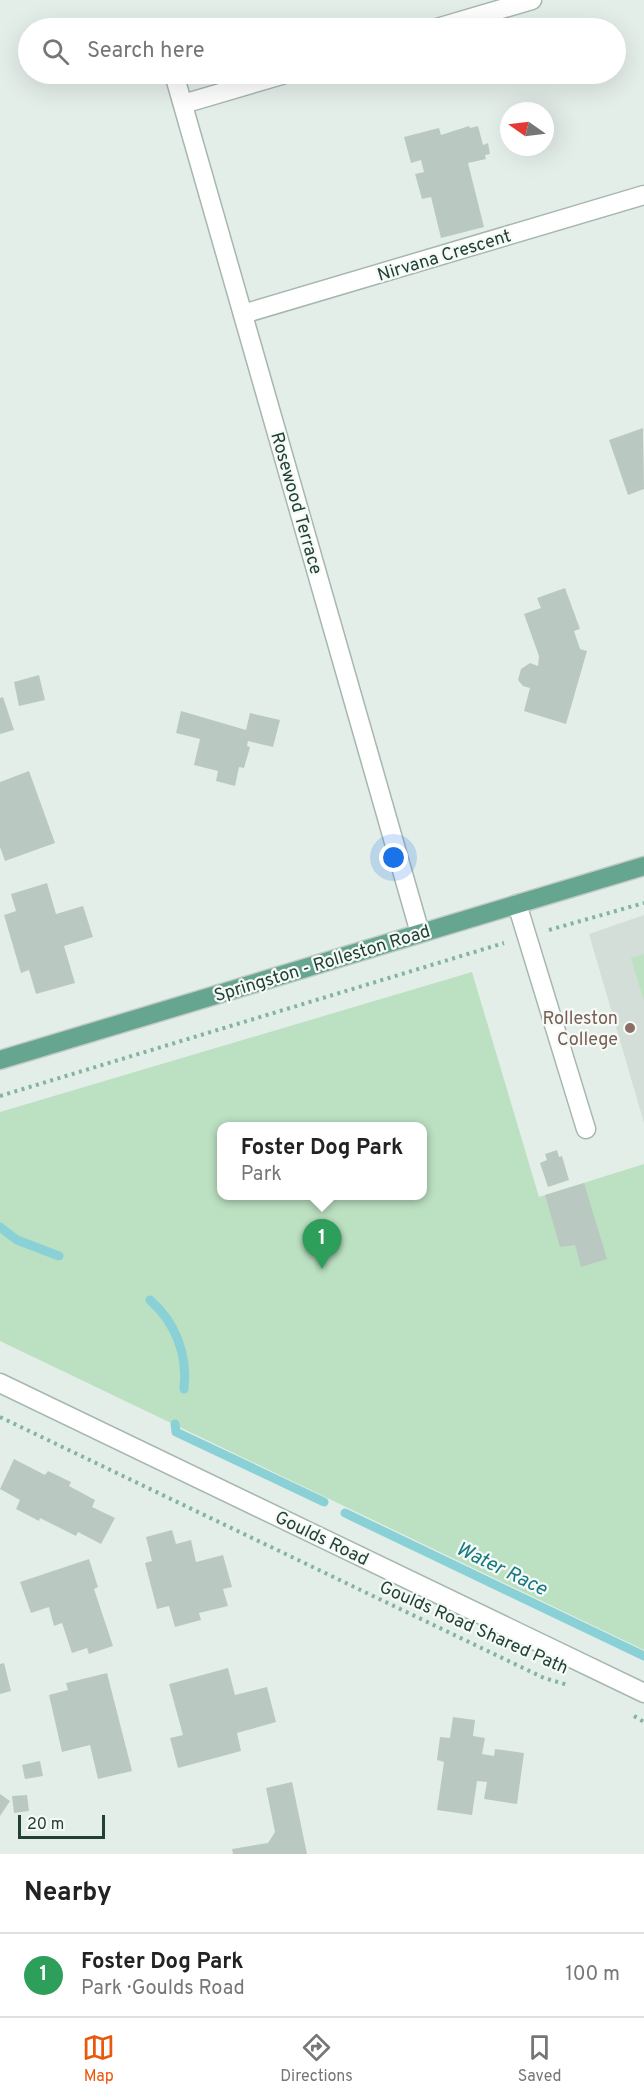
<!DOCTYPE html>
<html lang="en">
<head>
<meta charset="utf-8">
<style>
	body { margin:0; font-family:Overpass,sans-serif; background:#f2f2f2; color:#222 }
	.compass { position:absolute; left:500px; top:102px; width:54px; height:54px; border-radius:50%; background:#fff; box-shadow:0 6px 24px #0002; rotate:284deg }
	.scale { position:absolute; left:18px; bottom:15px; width:87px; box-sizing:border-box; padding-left:6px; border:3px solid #224136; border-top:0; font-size:16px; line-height:21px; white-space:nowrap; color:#224136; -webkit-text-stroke:4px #f5faf7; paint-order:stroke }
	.you { position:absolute; left:394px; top:858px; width:21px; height:21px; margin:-15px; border:4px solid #fff; border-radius:50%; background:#1a73e8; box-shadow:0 0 0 9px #1a73e833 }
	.badge { display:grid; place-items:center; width:39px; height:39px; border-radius:50%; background:#ea580c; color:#fff; font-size:20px; font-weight:700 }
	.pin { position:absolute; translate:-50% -50px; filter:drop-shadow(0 2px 3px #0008) }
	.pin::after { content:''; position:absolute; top:32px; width:21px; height:18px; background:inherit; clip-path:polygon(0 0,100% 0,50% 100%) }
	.popup { position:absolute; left:217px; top:1122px; width:210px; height:78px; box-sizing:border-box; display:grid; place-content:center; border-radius:12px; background:#fff; filter:drop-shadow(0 2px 4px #0005); font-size:20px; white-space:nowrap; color:#767676 }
	.popup b { font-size:22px; color:#222 }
	.popup::after { content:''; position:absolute; left:50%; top:100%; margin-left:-12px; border:12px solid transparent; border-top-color:#fff }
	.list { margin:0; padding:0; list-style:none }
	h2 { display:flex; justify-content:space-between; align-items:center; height:78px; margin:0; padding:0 24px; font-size:26px }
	h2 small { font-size:20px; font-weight:400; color:#767676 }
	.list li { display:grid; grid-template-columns:39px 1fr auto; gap:18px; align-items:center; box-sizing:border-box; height:84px; padding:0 24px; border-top:2px solid #e0e0e0 }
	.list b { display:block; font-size:22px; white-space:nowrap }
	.list p { margin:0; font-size:20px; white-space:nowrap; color:#767676 }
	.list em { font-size:20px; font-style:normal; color:#767676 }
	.icon { flex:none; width:33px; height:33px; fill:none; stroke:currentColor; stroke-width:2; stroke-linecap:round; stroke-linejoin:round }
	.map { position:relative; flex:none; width:644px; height:1854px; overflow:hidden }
	.search { position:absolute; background:#fff; box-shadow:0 6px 24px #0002; left:18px; right:18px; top:18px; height:66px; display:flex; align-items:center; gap:15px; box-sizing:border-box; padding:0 21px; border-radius:33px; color:#767676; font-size:22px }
	.sheet { height:162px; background:#fff }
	nav { display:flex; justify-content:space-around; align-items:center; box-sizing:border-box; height:84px; border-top:2px solid #e0e0e0; background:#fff; font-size:16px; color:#767676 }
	nav a { display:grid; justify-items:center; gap:3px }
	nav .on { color:#ea580c }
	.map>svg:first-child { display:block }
	.built { fill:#d2ded7 }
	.green { fill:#bce0c2; fill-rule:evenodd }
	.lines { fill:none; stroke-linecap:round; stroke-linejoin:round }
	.stream { stroke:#89d1d6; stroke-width:9 }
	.building { fill:#b9c9c1 }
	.minor-casing { stroke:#a6b7b0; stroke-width:21 }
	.major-casing { stroke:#c1cac7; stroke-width:21 }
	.path { stroke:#82b4a0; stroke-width:4; stroke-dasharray:3 4.5; stroke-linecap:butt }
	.minor { stroke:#fff; stroke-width:18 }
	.major { stroke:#66a690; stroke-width:18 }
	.education-dot { fill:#8d6e63; stroke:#f5faf7; stroke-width:2 }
	.labels { text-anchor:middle; stroke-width:4.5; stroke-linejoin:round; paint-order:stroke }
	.street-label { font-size:18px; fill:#224136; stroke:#f5faf7 }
	.education-label { font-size:18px; fill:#785e54; stroke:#f5faf7; text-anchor:end }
	.water-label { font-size:20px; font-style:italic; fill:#187981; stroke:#f5faf7 }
</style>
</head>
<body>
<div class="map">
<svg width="644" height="1854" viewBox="0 0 644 1854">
	<rect width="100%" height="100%" fill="#e4eee9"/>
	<path class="built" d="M644,915V1123L589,934Z"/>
	<g class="green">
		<path d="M644,954V1001L631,958Z"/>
		<path d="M472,972L539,1197L644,1164V1650L0,1341V1112ZM222,1126H422V1196H222Z"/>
	</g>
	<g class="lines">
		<g class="stream">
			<path d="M0,1227L17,1240L59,1256"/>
			<path d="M150,1300C175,1322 188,1354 184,1389"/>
			<path d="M175,1424L176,1432L324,1502"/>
			<path d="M345,1513L644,1656"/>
		</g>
	</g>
	<g class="building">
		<path d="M469,126L470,128L478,126L483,145L488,143L490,154L485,155L486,159L468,163L484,227L441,238L431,197L422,199L415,174L424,172L421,160L411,163L404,137L439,128L441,135Z"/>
		<path d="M643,428L644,489L628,495L609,440Z"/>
		<path d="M565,588L580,629L574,631L580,649L587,651L566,724L524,711L530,688L523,686L518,680L521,669L530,663L538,666L539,656L524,614L541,608L537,598Z"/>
		<path d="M39,675L45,700L19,706L14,682Z"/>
		<path d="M3,697L14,730L0,734V698Z"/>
		<path d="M181,711L246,730L250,713L280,720L273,747L248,741L247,746L250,747L244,768L239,767L235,786L216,781L218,771L194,765L200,739L176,733Z"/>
		<path d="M29,771L55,843L5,861L0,847V782Z"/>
		<path d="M47,883L56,914L83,906L93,937L64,946L75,983L36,994L29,970L21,973L4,915L16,911L11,894Z"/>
		<path d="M557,1150L559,1157L562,1156L569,1180L548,1187L540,1163L547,1160L545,1154Z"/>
		<path d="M584,1183L607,1259L581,1267L575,1245L560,1247L545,1195Z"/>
		<path d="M14,1459L45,1475L48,1471L71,1482L69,1486L95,1500L92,1507L115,1518L101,1544L78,1532L76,1536L40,1518L39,1521L16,1509L20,1500L0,1489Z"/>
		<path d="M172,1530L176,1544L191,1540L196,1562L223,1555L232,1587L223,1589L228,1606L199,1613L201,1620L175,1627L169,1606L157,1609L145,1563L152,1561L146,1537Z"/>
		<path d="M89,1559L98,1587L94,1589L113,1646L89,1654L87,1648L72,1653L62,1623L54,1626L49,1607L31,1613L20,1582Z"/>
		<path d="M4,1663L11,1691L0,1694V1664Z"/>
		<path d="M228,1668L235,1695L267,1687L276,1722L237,1733L241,1751L178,1768L170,1738L183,1735L169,1684Z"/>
		<path d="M107,1673L132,1771L98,1779L90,1745L62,1752L49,1695L68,1690L66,1683Z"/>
		<path d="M453,1717L475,1720L473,1736L485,1738L482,1754L494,1756L495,1749L524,1753L517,1804L484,1799L487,1782L477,1781L472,1815L437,1810L444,1762L437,1760L440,1737L450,1738Z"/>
		<path d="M40,1761L43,1776L25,1779L22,1765Z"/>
		<path d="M292,1782L307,1854H233L232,1849L268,1843L275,1832L266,1788Z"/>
		<path d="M0,1794L10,1801L0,1816Z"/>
		<path d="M27,1795L29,1811L14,1813L12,1796Z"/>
	</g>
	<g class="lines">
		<g class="minor-casing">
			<g id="minor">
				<path d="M437,28L532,0"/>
				<path d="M174,74L420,933"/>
				<path d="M183,104L285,74"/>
				<path d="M243,314L644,195"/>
				<path d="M517,904L586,1129"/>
				<path d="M0,1383L644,1693"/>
			</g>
		</g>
		<g class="major-casing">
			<path id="major" d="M0,1060L644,866"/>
		</g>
		<g class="path">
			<path d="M549,930L644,903"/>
			<path d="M0,1096L504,943"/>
			<path d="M0,1417L544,1678L568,1685"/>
			<path d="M634,1716L644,1722"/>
		</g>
		<use href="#minor" class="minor"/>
		<use href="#major" class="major"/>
	</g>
	<circle class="education-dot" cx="630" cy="1028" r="6"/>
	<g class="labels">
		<g class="street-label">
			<text transform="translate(444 255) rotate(-17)" y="6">Nirvana Crescent</text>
			<text transform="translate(297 503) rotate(74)" y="6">Rosewood Terrace</text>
			<text transform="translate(322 963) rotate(-17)" y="6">Springston - Rolleston Road</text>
			<text transform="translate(322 1538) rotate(26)" y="6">Goulds Road</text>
			<text transform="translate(474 1627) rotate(24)" y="6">Goulds Road Shared Path</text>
		</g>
		<g class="education-label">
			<text x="618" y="1024">Rolleston<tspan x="618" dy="21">College</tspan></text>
		</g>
		<g class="water-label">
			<text transform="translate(502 1568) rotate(26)" y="7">Water Race</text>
		</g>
	</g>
</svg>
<svg class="compass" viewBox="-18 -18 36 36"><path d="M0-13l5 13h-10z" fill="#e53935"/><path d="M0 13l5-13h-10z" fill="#767676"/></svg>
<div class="scale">20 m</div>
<div class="you"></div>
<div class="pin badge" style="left:322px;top:1269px;background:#2e9e5b">1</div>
<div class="popup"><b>Foster Dog Park</b>Park</div>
<div class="search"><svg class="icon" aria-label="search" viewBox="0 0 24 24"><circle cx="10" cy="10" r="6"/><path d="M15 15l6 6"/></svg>Search here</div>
</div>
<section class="sheet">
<h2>Nearby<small></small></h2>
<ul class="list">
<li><span class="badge" style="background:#2e9e5b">1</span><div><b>Foster Dog Park</b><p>Park · Goulds Road</p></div><em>100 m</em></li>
</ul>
</section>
<nav>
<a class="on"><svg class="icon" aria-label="map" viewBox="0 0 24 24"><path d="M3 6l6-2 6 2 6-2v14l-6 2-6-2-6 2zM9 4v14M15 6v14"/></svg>Map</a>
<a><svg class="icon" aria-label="directions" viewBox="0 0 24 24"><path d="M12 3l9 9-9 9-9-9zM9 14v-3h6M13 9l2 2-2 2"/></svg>Directions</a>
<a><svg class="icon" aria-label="saved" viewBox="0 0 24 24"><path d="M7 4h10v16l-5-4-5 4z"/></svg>Saved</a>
</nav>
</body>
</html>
